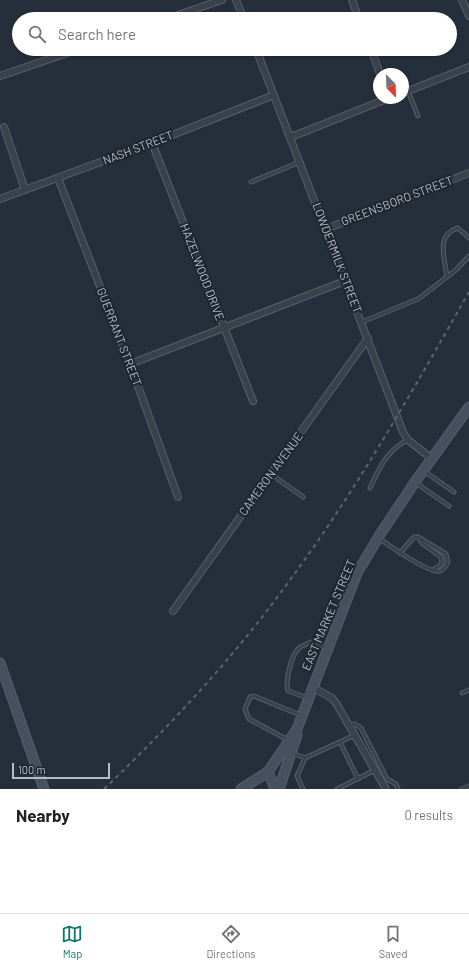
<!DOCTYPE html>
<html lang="en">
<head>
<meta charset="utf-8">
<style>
	body { margin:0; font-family:Barlow,sans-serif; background:#f6f6f6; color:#202124 }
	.compass { position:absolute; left:373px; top:68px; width:36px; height:36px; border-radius:50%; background:#fff; box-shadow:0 1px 3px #0004; rotate:157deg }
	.scale { position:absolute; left:12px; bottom:10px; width:98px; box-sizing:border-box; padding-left:4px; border:2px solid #b5bcc7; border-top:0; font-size:11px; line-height:14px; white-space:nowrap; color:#b5bcc7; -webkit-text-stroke:3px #1e2630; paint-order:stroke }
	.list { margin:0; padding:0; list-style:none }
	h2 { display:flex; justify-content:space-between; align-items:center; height:52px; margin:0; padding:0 16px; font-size:17px }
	h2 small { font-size:13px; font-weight:400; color:#757577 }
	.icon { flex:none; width:22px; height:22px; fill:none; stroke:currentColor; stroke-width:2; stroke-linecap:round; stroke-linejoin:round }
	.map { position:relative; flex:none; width:469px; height:789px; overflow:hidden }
	.search { position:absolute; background:#fff; box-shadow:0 1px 3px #0004; left:12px; right:12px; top:12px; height:44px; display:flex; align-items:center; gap:10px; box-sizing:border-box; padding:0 14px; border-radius:22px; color:#757577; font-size:15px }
	.sheet { height:124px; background:#fff }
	nav { display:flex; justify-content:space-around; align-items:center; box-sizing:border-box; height:56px; border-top:1px solid #e0e0e0; background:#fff; font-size:11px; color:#757577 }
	nav a { display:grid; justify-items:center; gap:2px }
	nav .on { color:#0f766e }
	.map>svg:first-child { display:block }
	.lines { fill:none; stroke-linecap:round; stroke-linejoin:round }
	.lane-casing { stroke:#575f69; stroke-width:5 }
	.street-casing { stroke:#575f69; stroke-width:8 }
	.secondary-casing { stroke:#575f69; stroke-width:11 }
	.lane { stroke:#39414b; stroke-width:3 }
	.street { stroke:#39414b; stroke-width:6 }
	.secondary { stroke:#47505e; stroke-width:9 }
	.rail { stroke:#5b6572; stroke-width:2; stroke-dasharray:4 4; stroke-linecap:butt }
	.labels { text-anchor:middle; stroke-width:4; stroke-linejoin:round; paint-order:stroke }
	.street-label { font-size:12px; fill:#b5bcc7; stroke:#1e2630 }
</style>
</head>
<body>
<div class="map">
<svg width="469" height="789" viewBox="0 0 469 789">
	<rect width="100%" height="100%" fill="#252f3b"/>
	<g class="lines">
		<g class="lane-casing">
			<g id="lane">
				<path d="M408,91L418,116"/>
				<path d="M251,182L300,162"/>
				<path d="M447,277C445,258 435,235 458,228L469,238"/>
				<path d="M362,322L418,299L456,270L469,256"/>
				<path d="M424,471L454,492"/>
				<path d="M271,474L303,497"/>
				<path d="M416,483L449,506"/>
				<path d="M370,488C379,468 388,449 408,440"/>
				<path d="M419,538L422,543L441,557L442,564L433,570"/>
				<path d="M380,539C390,546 429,574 440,571C444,570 446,566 448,562L446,554L418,537H414L400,553"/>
				<path d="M462,693L469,690"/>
				<path d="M308,698L288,691C285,682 291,655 299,648C302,645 308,644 311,642L326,647"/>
				<path d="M350,725L355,724L361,728L387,779L396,784L398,789"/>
				<path d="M288,740L249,719L245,709L250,697L254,696L300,715"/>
				<path d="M340,742L358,779"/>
				<path d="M292,753L305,758"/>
				<path d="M303,789L297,776L305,758L355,735"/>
				<path d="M337,789L375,770"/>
				<path d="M462,789L469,786"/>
			</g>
		</g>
		<g class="street-casing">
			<g id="street">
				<path d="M236,0L244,19"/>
				<path d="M352,0L359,19"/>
				<path d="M462,0L469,16"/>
				<path d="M166,19L222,0"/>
				<path d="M256,49L403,432L408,440L431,458"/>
				<path d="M371,49L380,74"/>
				<path d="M0,76L79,49"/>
				<path d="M403,93L469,67"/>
				<path d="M4,127L25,190"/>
				<path d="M291,137L389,98"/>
				<path d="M152,143L253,401"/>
				<path d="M58,178L130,364L178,497"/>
				<path d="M0,199L152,143L274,95"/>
				<path d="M326,229L469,173"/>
				<path d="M130,364L345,281"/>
				<path d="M173,611L368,338"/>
				<path d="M312,687L332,698L336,703L386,789"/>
			</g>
		</g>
		<g class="secondary-casing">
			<g id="secondary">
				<path d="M0,663L44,789"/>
				<path d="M268,772L275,789"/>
				<path d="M241,789L268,772L297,729L357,573L381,533L415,482L469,407"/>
				<path d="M279,789L297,735"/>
			</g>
		</g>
		<use href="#lane" class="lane"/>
		<use href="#street" class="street"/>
		<use href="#secondary" class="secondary"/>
		<path class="rail" d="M104,789C171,725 235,656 290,580C357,489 413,390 469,292"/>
	</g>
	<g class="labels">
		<g class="street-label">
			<text transform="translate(138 148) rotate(-21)" y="4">NASH STREET</text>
			<text transform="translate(397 201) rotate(-21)" y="4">GREENSBORO STREET</text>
			<text transform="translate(337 258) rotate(69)" y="4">LOWDERMILK STREET</text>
			<text transform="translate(202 272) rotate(69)" y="4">HAZELWOOD DRIVE</text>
			<text transform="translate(119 337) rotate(69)" y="4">GUERRANT STREET</text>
			<text transform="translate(271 474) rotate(-54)" y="4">CAMERON AVENUE</text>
			<text transform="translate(329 615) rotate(-67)" y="4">EAST MARKET STREET</text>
		</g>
	</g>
</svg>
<svg class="compass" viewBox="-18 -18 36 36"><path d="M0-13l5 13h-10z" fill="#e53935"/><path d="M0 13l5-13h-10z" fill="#757577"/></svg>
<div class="scale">100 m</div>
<div class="search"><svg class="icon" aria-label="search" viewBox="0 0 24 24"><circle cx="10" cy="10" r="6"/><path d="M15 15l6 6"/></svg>Search here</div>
</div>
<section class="sheet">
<h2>Nearby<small>0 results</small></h2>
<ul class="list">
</ul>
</section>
<nav>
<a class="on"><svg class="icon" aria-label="map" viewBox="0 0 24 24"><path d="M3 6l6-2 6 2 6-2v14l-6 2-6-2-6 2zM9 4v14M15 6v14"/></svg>Map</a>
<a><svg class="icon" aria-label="directions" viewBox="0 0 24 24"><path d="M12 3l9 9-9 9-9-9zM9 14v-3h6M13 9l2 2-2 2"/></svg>Directions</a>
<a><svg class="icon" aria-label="saved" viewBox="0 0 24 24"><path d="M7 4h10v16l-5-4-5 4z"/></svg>Saved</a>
</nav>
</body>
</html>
